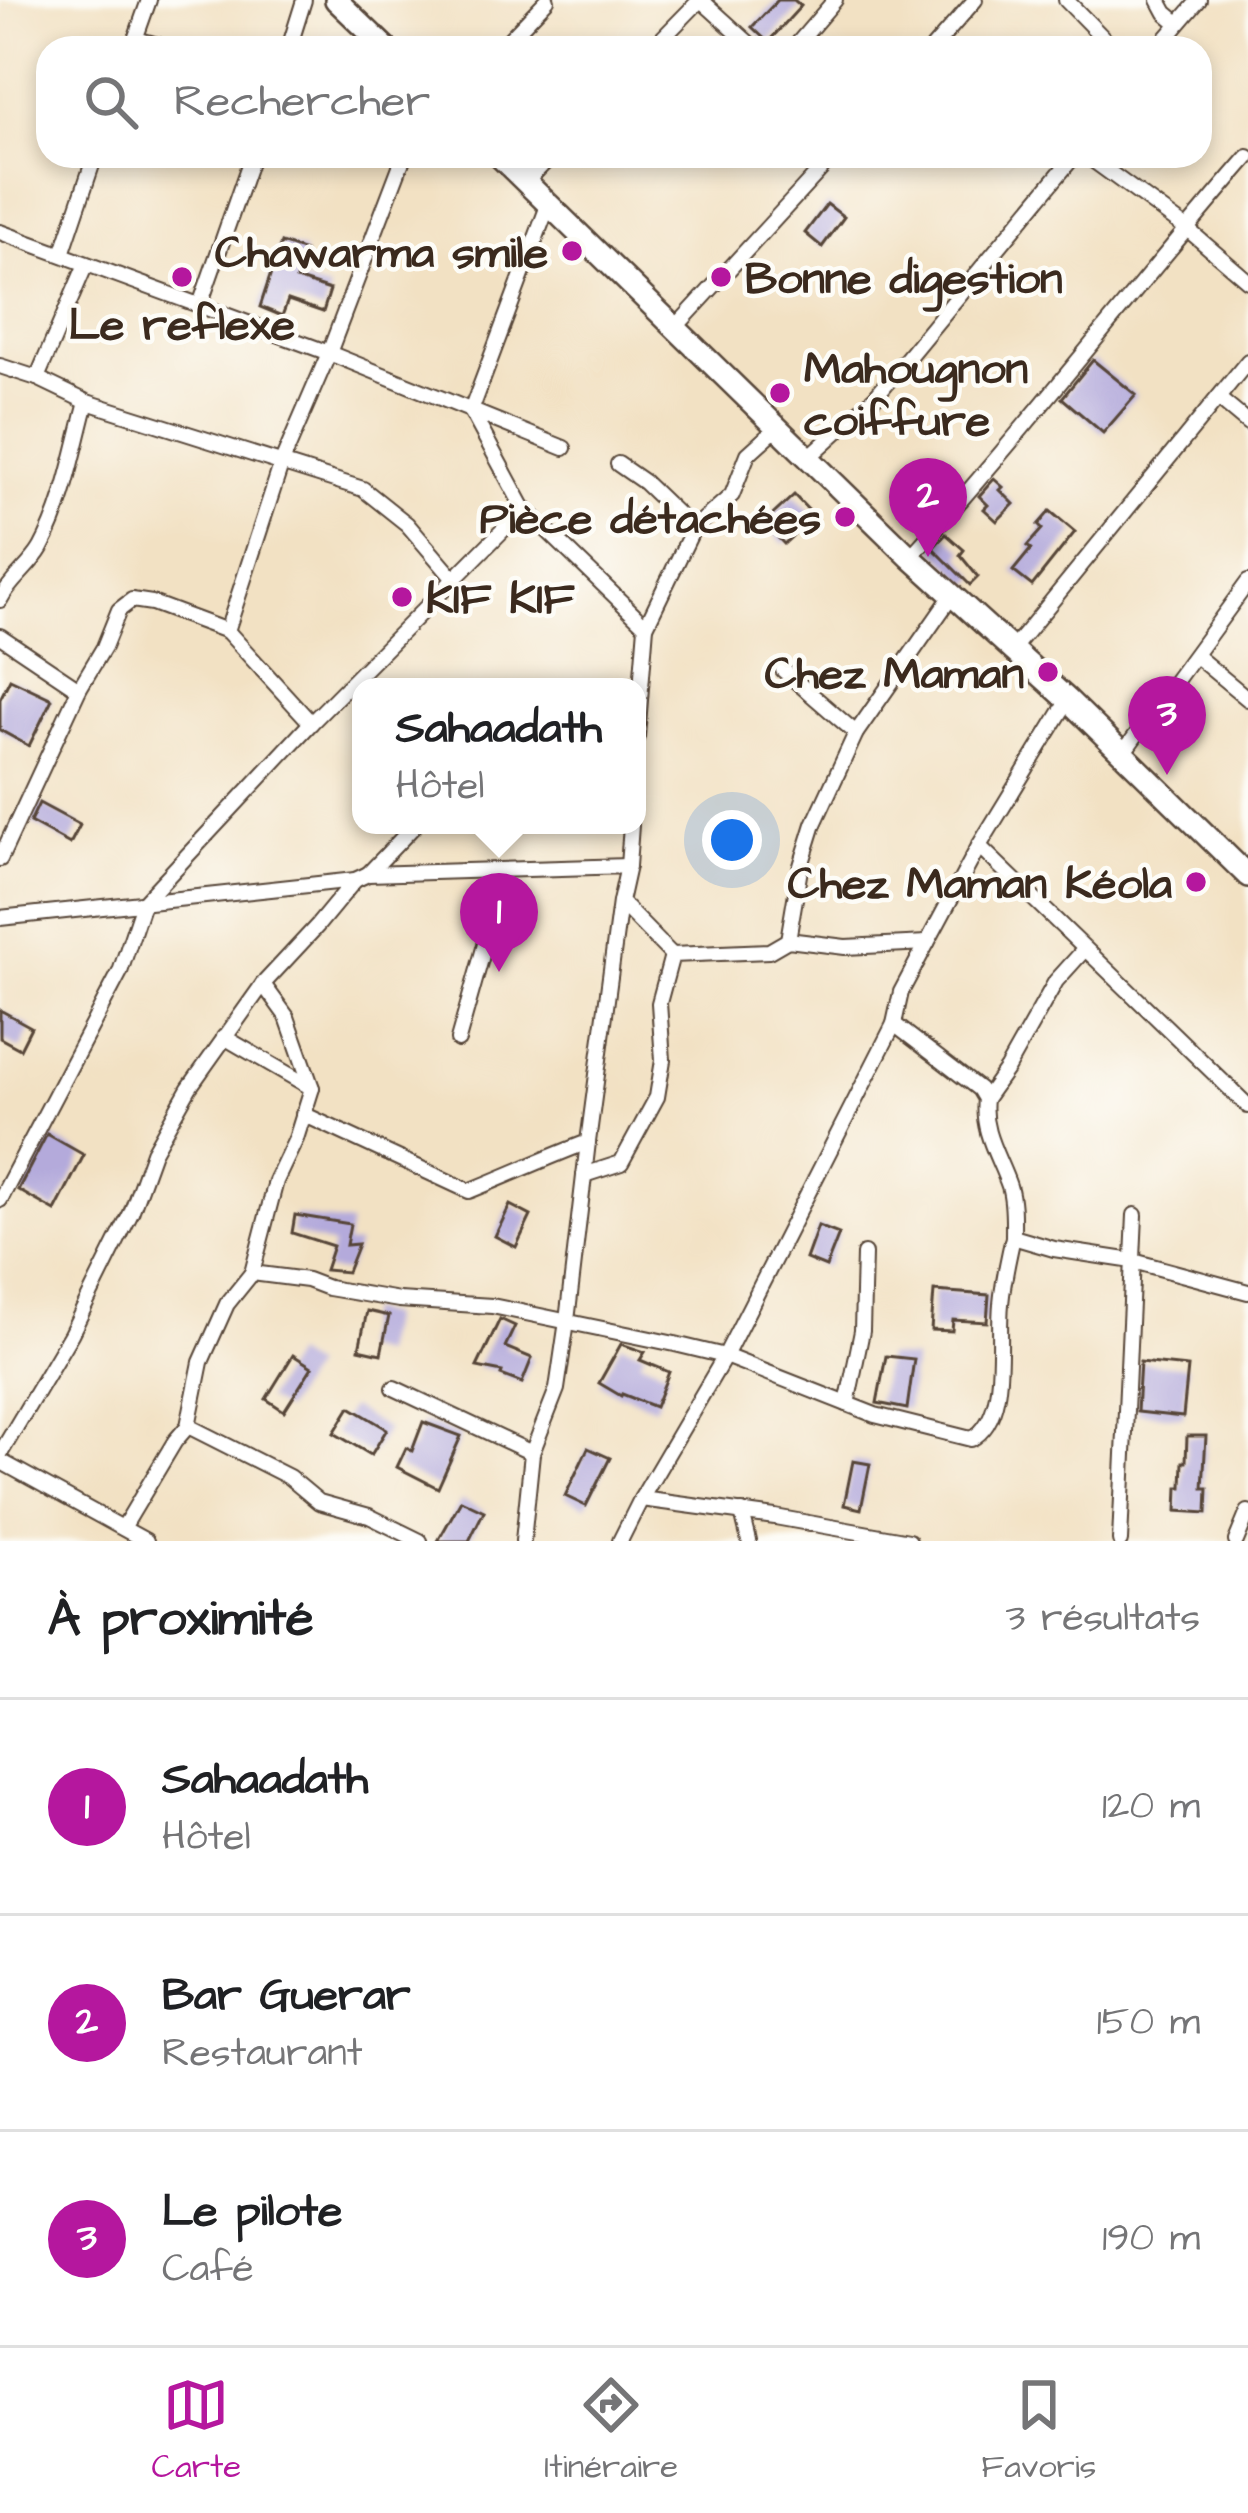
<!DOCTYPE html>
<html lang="fr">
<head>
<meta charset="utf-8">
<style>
	body { margin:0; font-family:"Architects Daughter",sans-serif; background:#f6f6f6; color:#202124 }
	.you { position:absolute; left:732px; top:840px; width:42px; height:42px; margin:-30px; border:9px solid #fff; border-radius:50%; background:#1a73e8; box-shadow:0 0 0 18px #1a73e833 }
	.badge { display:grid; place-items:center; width:78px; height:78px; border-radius:50%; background:#b5179e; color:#fff; font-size:39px; font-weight:700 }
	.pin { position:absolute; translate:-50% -99px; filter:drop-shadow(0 3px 6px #0008) }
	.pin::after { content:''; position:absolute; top:63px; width:42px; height:36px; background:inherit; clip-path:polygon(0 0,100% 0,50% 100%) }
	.popup { position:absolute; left:352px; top:678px; width:294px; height:156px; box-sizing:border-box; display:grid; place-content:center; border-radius:24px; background:#fff; filter:drop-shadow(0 3px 9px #0005); font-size:39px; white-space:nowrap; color:#757577 }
	.popup b { font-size:45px; color:#202124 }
	.popup::after { content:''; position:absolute; left:50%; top:100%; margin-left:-24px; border:24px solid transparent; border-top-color:#fff }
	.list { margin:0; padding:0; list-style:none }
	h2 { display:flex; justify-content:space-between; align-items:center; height:156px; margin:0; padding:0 48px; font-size:51px }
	h2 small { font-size:39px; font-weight:400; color:#757577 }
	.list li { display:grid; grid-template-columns:78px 1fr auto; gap:36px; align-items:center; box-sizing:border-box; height:216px; padding:0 48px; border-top:3px solid #e0e0e0 }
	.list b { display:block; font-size:45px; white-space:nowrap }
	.list p { margin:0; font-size:39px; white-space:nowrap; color:#757577 }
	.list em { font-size:39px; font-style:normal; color:#757577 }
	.icon { flex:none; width:66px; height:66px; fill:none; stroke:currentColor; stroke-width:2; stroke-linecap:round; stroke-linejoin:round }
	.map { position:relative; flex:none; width:1248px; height:1541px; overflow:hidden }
	.search { position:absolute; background:#fff; box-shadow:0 6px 18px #0003; left:36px; right:36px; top:36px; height:132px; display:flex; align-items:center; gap:30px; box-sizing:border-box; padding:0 42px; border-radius:36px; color:#757577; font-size:45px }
	.sheet { height:804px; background:#fff }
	nav { display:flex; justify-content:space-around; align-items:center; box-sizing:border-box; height:168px; border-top:3px solid #e0e0e0; background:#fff; font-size:33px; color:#757577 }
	nav a { display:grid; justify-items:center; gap:6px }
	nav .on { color:#b5179e }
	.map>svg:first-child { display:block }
	.building { fill:#b4aadb }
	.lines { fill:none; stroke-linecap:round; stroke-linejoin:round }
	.street-casing { stroke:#564537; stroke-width:18 }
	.secondary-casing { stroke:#564537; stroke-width:26 }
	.street { stroke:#fff; stroke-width:14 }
	.secondary { stroke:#fff; stroke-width:21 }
	.poi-dot { fill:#b5179e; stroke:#fdfcf7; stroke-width:4.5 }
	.labels { text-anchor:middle; stroke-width:9; stroke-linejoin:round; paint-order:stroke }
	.poi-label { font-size:45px; font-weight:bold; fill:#3b2a1e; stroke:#fdfcf7; text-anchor:end }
</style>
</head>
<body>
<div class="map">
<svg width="1248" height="1541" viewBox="0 0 1248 1541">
	<rect width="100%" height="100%" fill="#fdfcf7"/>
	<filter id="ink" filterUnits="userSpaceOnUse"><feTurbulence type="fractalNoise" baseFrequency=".00833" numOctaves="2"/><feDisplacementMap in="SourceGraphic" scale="24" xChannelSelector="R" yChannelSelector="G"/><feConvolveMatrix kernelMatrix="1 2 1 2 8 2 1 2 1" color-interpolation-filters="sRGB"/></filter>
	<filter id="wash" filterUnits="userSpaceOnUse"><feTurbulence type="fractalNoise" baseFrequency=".004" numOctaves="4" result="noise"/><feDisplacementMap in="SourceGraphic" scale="48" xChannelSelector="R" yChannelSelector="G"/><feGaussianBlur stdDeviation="2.7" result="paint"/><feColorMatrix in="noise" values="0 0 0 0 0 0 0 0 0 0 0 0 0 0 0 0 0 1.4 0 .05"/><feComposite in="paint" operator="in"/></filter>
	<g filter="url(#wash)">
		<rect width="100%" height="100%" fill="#f2e1c3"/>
		<g id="blocks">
			<g class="building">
				<path d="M778,0H794L801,6L768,42L752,27Z"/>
				<path d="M827,204L844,217L822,247L805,233Z"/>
				<path d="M281,243L305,251L296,279L330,290L323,312L288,300L282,316L260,307Z"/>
				<path d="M1093,360L1136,395L1103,433L1062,398Z"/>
				<path d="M994,479L1003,487L1000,490L1014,504L997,521L984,509L988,505L979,496Z"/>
				<path d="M794,495L814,516L784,544L764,523Z"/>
				<path d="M1050,511L1075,532L1032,586L1013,571L1031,549L1027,546L1042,529L1038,525Z"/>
				<path d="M946,534L964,550L960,555L978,577L970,585L933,548Z"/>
				<path d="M10,679L52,699L29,746L0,730V699Z"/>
				<path d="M39,803L80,825L70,844L30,822Z"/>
				<path d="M0,1010L31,1027L20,1049L0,1038Z"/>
				<path d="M47,1134L84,1155L55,1211L18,1190Z"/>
				<path d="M510,1205L531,1216L516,1247L495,1236Z"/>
				<path d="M295,1215L350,1224L346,1245L358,1244L347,1272L325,1270L333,1246L292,1233Z"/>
				<path d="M818,1226L839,1234L826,1267L806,1259Z"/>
				<path d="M934,1291L989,1295L987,1322L953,1320L952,1331L931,1330Z"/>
				<path d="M367,1311L389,1316L381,1354L359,1349Z"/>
				<path d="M500,1319L515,1326L505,1347L532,1358L522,1383L501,1375L502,1372L477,1367Z"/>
				<path d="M621,1344L645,1352L640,1360L669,1372L655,1407L622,1394L621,1396L599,1383Z"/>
				<path d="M293,1355L312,1367L284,1411L266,1399Z"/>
				<path d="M886,1356L914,1359L907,1409L877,1403Z"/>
				<path d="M1140,1362L1188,1367L1183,1417L1137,1412Z"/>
				<path d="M350,1407L387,1429L371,1455L334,1433Z"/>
				<path d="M423,1422L461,1436L438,1488L397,1467L406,1448L412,1451Z"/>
				<path d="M1187,1436H1206L1203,1488H1208L1207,1513L1177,1511L1178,1487H1182L1183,1462H1186Z"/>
				<path d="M588,1448L610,1458L586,1506L565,1496Z"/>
				<path d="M853,1461L870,1464L861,1509L844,1505Z"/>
				<path d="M461,1500L484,1511L469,1541H438Z"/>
			</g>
		</g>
	</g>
	<g filter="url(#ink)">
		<use href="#blocks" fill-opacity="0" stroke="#564537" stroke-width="3"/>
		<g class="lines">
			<g class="street-casing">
				<g id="street">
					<path d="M701,0L754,48"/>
					<path d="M1066,0L1113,48"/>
					<path d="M1159,0L1166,13L1178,23"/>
					<path d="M136,39L168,48"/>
					<path d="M132,48L149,0"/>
					<path d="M289,48L304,0"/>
					<path d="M501,48L547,0"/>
					<path d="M653,48L700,0"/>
					<path d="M794,48L835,0"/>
					<path d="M933,48L975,0"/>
					<path d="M1158,48L1199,0"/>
					<path d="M1087,156L1186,228L1248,281"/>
					<path d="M526,182L551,156"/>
					<path d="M0,232L329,353L564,448"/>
					<path d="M62,254L95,156"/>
					<path d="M200,305L252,156"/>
					<path d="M675,328L833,156"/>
					<path d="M0,366L37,378L87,402L363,489L407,524L454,579"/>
					<path d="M37,378L86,264"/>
					<path d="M1218,398L1248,423"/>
					<path d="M808,458L875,397L1074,156"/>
					<path d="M618,464L644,482L693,529"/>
					<path d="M523,507L471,411L549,203"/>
					<path d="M910,557C1028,428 1133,289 1248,157"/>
					<path d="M0,600C10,580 30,567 41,548C65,504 74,450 87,402"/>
					<path d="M227,631L282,462L329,353L404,156"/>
					<path d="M0,636L79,689"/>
					<path d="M1011,651L1248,361"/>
					<path d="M1196,656L1248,699"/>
					<path d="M783,670L856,733"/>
					<path d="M637,737L646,626L693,529L732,495L748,454L778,427"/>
					<path d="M1123,753L1248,582"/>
					<path d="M979,846L1248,1106"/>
					<path d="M0,859L79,689L104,647L119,610L132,600L152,603L227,631L311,723"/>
					<path d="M628,866L631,825"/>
					<path d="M368,874L415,825"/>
					<path d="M0,918L355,880L368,874L628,866L620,902L672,955L769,951L788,940L845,947L927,943"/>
					<path d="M788,940L800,869L814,824L856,733L951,597"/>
					<path d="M894,1024L979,1089L985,1099C981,1132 999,1157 1009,1186C1014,1202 1013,1220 1013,1237L1054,1249L1133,1261L1248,1292"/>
					<path d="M224,1037L312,1088"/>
					<path d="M458,1040L486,941L494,872"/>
					<path d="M985,1099L1007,1068L1056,981L1084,950"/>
					<path d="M303,1114L469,1191C509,1175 548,1157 588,1142L620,902"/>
					<path d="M584,1175L621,1163L657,1097L663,1060L659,1003L672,955"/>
					<path d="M0,1200L120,972L143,903L311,723L508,525L523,507L646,626"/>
					<path d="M252,1273L307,1280L328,1288L399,1300L492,1306L675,1344L725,1356L875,1415L971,1439C1010,1419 997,1341 1001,1304C1003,1281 1008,1259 1013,1237"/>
					<path d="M394,1388L532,1453"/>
					<path d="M847,1404L862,1331L864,1254"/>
					<path d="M188,1426L289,1477L319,1502L369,1516L420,1541"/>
					<path d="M0,1454L71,1334L131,1213L153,1152L189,1088L263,984L317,926L355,880"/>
					<path d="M0,1461L146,1541"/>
					<path d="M641,1499L775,1517L909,1541"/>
					<path d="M742,1512L749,1541"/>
					<path d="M123,1528L175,1441L188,1426L201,1362L227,1304L252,1273L276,1181L296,1139L312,1088L287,1017L263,984"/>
					<path d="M523,1541L532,1453L557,1389L567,1321L588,1142"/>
					<path d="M620,1541L641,1499L725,1356L894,1024L901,992L927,943L979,846L1068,700"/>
					<path d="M1120,1541L1135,1215"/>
					<path d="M1236,1541L1248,1512"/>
				</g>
			</g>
			<g class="secondary-casing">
				<g id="secondary">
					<path d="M336,0L386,48"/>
					<path d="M499,156L910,557L1068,700L1248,876"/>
				</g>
			</g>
			<use href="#street" class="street"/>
			<use href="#secondary" class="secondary"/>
		</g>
	</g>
	<g class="poi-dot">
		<circle cx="572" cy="251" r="12"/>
		<circle cx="182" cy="277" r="12"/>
		<circle cx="721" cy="277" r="12"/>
		<circle cx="780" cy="393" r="12"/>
		<circle cx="845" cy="517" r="12"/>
		<circle cx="402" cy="597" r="12"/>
		<circle cx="1048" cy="672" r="12"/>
		<circle cx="1196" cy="882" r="12"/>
	</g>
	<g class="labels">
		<g class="poi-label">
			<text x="548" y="267">Chawarma smile</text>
			<text x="745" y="293" text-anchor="start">Bonne digestion</text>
			<text x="182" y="339" text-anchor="middle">Le reflexe</text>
			<text x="804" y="383" text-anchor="start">Mahougnon<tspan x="804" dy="52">coiffure</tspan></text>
			<text x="821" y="533">Pièce détachées</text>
			<text x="426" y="613" text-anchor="start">KIF KIF</text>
			<text x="1024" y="688">Chez Maman</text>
			<text x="1172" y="898">Chez Maman Kéola</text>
		</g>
	</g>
</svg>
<div class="you"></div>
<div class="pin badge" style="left:499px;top:972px">1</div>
<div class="popup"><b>Sahaadath</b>Hôtel</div>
<div class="pin badge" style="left:928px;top:557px">2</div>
<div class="pin badge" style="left:1167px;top:775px">3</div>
<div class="search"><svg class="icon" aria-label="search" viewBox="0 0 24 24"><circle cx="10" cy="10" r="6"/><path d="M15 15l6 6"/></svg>Rechercher</div>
</div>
<section class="sheet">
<h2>À proximité<small>3 résultats</small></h2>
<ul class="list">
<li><span class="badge">1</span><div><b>Sahaadath</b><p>Hôtel</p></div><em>120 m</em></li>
<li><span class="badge">2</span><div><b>Bar Guerar</b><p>Restaurant</p></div><em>150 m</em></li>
<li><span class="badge">3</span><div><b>Le pilote</b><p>Café</p></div><em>190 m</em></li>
</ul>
</section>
<nav>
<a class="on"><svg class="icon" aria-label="map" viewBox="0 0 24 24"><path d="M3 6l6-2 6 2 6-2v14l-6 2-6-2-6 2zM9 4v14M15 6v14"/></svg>Carte</a>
<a><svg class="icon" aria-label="directions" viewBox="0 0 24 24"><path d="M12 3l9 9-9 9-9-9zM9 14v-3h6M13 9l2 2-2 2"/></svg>Itinéraire</a>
<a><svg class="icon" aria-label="saved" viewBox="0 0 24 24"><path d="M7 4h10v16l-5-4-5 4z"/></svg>Favoris</a>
</nav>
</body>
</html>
